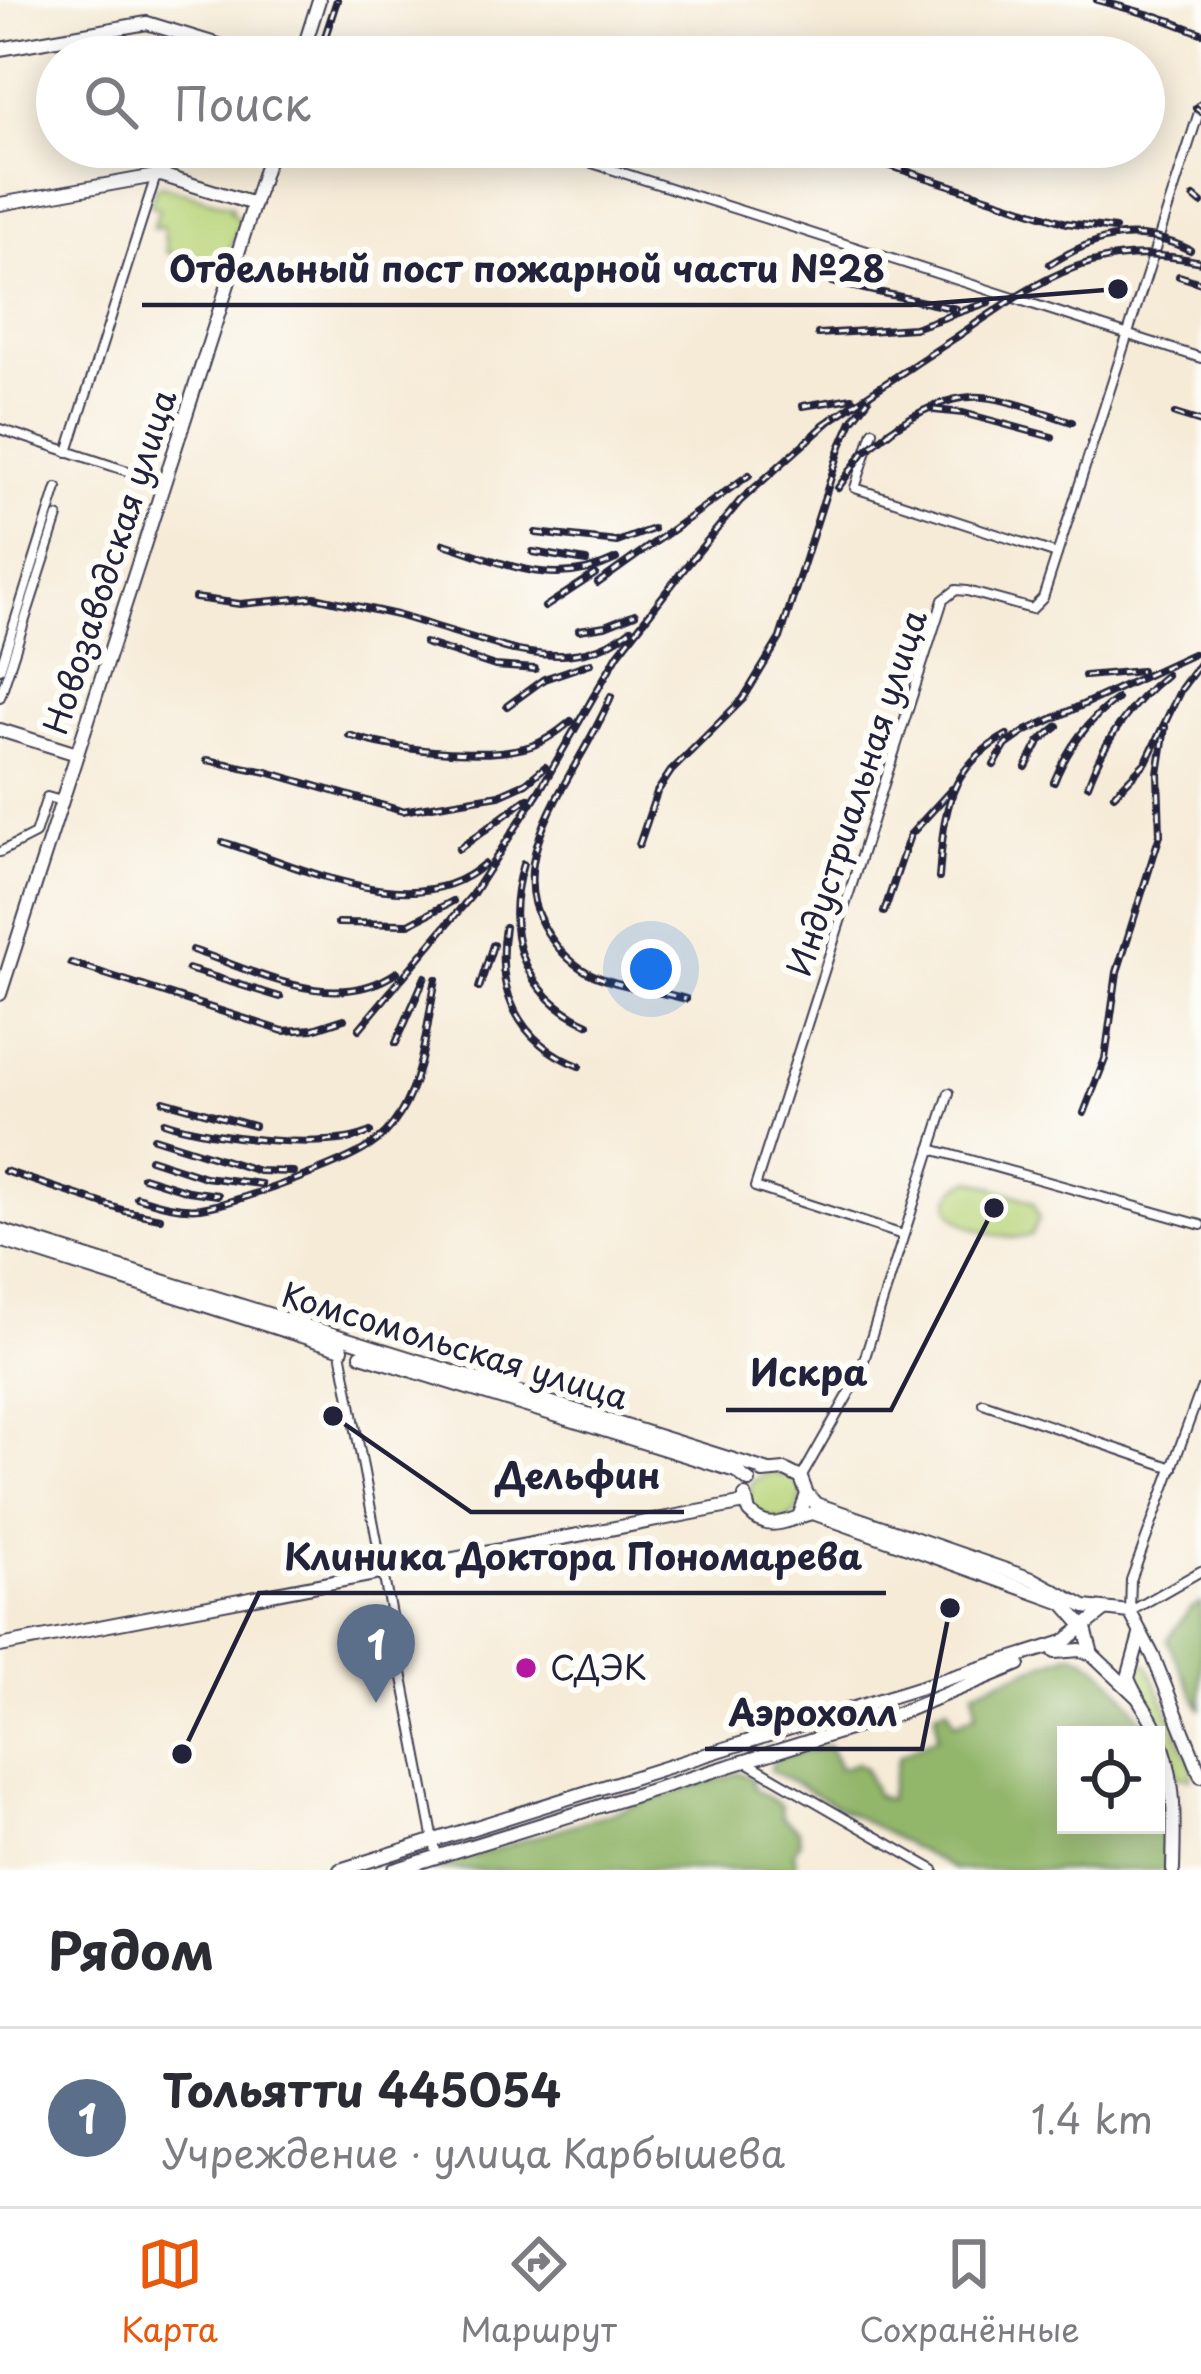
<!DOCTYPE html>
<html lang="ru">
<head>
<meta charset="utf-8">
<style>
	body { margin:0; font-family:"Playpen Sans",sans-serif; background:#f2f2f3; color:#2b2b33 }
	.controls { position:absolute; right:36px; bottom:36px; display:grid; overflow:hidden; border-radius:0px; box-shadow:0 6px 30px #0003 }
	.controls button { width:108px; height:108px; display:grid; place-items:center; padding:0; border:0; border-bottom:3px solid #e1e1e2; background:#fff; color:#2b2b33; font:60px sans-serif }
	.you { position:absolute; left:651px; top:969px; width:42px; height:42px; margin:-30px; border:9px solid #fff; border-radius:50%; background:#1a73e8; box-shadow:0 0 0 18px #1a73e833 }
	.badge { display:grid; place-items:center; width:78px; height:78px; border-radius:50%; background:#ea580c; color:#fff; font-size:39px; font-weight:700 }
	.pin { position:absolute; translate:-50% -99px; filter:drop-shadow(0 3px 6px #0008) }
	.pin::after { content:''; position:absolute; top:63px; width:42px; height:36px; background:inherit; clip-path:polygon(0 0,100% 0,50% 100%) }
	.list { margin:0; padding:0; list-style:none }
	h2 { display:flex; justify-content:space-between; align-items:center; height:156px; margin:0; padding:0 48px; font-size:51px }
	h2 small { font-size:39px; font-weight:400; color:#7c7c81 }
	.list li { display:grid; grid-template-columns:78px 1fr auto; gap:36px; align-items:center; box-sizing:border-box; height:180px; padding:0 48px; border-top:3px solid #e1e1e2 }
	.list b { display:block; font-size:45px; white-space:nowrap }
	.list p { margin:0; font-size:39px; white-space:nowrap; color:#7c7c81 }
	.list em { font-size:39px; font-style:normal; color:#7c7c81 }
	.icon { flex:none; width:66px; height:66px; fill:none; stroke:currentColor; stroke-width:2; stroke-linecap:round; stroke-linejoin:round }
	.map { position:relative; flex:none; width:1201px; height:1870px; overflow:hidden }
	.search { position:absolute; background:#fff; box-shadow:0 6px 30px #0003; left:36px; right:36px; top:36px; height:132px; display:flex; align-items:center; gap:30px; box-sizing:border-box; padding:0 42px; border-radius:66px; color:#7c7c81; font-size:45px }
	.sheet { height:336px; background:#fff }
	nav { display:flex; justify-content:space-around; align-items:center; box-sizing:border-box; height:168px; border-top:3px solid #e1e1e2; background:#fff; font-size:33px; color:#7c7c81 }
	nav a { display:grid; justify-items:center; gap:6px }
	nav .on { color:#ea580c }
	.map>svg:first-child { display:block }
	.green { fill:#b9d57b; stroke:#6e7c5b; stroke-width:3 }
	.forest { fill:#92b66b; stroke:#5a6c53; stroke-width:3 }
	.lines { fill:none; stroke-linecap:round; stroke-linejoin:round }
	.minor-casing { stroke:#424052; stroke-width:12 }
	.major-casing { stroke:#424052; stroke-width:16 }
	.minor { stroke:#fff; stroke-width:8 }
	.major { stroke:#fff; stroke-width:12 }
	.rail-casing { stroke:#22223b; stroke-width:8 }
	.rail { stroke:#fdfcf7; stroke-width:3; stroke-dasharray:9; stroke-linecap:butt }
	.poi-dot { fill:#b5179e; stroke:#fdfcf7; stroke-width:4.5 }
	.labels { text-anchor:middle; stroke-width:12; stroke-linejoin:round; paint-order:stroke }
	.street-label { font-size:33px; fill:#22223b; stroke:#fdfcf7 }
	.poi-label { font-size:33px; fill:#22223b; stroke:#fdfcf7; text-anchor:start }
	.leader { fill:none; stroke:#22223b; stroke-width:4.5 }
	.callout-dot { fill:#22223b; stroke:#fdfcf7; stroke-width:4.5 }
	.callout-label { font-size:36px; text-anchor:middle; font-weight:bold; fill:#22223b; stroke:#fdfcf7; stroke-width:12; stroke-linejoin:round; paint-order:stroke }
</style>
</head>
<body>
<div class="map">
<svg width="1201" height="1870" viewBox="0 0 1201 1870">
	<rect width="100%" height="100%" fill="#fdfcf7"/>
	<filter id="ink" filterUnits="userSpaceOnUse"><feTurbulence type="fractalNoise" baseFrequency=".00833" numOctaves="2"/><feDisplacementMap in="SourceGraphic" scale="24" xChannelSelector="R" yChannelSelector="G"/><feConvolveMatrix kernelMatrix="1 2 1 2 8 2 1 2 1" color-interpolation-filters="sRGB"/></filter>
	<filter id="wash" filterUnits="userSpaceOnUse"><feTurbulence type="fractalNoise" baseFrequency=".004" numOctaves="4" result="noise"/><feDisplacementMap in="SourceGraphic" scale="48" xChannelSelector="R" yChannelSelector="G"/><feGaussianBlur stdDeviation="2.7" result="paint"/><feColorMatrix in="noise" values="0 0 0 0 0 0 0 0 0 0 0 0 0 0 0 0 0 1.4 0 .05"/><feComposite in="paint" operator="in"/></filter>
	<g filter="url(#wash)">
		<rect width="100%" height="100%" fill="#f6ebd7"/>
		<g class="green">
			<path d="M161,185L233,207L230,211L240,221L224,271L167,252L163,226L153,228L159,208L150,205L156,187Z"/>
			<path d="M974,1180L1033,1202L1039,1219L1031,1235C1014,1243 975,1232 959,1220C938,1205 955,1182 974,1180Z"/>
			<path d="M768,1473L793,1476L803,1492L797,1512L784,1520L759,1517L747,1499L753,1481Z"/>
			<path d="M1138,1660L1148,1665L1193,1768L1191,1779L1176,1775L1135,1682Z"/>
		</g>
		<g class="forest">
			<path d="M1201,1603V1710L1167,1640L1190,1609Z"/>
			<path d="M1072,1653C1105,1662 1134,1706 1150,1735H1066V1825H1156V1746L1162,1757L1166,1870H955L770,1770L775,1758L829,1746L840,1769L857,1763L866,1770L876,1795L888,1800L899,1756L937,1737L936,1712L947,1706L955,1723L976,1714L974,1690Z"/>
			<path d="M737,1773L751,1778L754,1788L781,1806L782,1817L799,1830L800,1842L794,1852L797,1870H430Z"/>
		</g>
	</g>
	<g filter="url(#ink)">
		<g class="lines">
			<g class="minor-casing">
				<g id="minor">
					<path d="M542,147L1201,358"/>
					<path d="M0,429L164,483"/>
					<path d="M873,431L855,488L1057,554"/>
					<path d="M68,452L154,182"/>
					<path d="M0,669L57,488"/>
					<path d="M0,697L58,517"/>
					<path d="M0,852L35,834L47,797L61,801"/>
					<path d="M931,1149L1201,1225"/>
					<path d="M903,1235L755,1187L943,600L956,590L967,591L1032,609L1043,598L1201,106"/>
					<path d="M340,1346L437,1857"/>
					<path d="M983,1403L1173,1468"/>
					<path d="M801,1478L859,1376L949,1093"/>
					<path d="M1130,1611L1131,1580L1201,1389"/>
					<path d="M1131,1611L1201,1571"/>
					<path d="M747,1762L934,1870"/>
				</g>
			</g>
			<g class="major-casing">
				<g id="major">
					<path d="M0,49L147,23L258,57"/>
					<path d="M301,57L319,0"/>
					<path d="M0,204L161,175L254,204"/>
					<path d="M0,730L77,754"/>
					<path d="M0,994L272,147"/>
					<path d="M0,1230L769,1471"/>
					<path d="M0,1240L342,1349"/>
					<path d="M361,1355L736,1471L749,1481"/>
					<path d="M763,1472L785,1470L801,1478L807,1494L799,1517"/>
					<path d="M807,1494L816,1504L1035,1580L1085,1607L1130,1612L1153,1656L1201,1776"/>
					<path d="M745,1496L749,1512C770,1535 789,1518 813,1513L1063,1603L1085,1628L1092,1654L1136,1696"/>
					<path d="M1140,1635L1128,1678C1135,1697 1148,1711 1156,1729C1177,1774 1174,1822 1173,1870"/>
					<path d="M0,1646L745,1503"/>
					<path d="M1055,1652L1080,1650L1092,1654"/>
					<path d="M340,1870L1064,1642L1105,1610"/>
					<path d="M394,1870L897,1714L1019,1664"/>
				</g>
			</g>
			<use href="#minor" class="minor"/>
			<use href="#major" class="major"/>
			<g class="rail-casing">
				<g id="rail">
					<path d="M1097,0L1172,21"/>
					<path d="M1156,16L1201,33"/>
					<path d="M320,52L337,0"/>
					<path d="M1196,108L1201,112"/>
					<path d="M860,156L1066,223L1115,229"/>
					<path d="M1194,197L1201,203"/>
					<path d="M1050,264C1099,234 1137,225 1190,250"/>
					<path d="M1179,276L1201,283"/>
					<path d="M832,282L956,309"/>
					<path d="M818,334L914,328L989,302"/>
					<path d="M803,406L852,398"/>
					<path d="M934,410L963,413L1052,437"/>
					<path d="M1175,414L1201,422"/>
					<path d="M823,425C867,395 911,367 955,338C1039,281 1093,238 1201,262"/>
					<path d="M889,431C968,379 989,395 1072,422"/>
					<path d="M838,488L863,453L899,424"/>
					<path d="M536,533L617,542L653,529"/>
					<path d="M444,544C505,563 553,590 616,559"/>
					<path d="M533,552L586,561"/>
					<path d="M598,583L749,475"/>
					<path d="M195,598L240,604L315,597L397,615L513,650"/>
					<path d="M545,607L595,574"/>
					<path d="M579,630L605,626L635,614"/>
					<path d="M425,643L495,666L535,669"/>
					<path d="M501,647C547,659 593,661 631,629"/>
					<path d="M1085,676L1141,671"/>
					<path d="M611,696C585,765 501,851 543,925C553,944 569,962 587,972C613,986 656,990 686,999"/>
					<path d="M507,706L544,679L591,663"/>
					<path d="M349,735C391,750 489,760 531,746C546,741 559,731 571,721"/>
					<path d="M207,760L267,772L402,811L499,795L526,783L545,767"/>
					<path d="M994,765L1006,745L1026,731L1193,654"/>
					<path d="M1026,767L1039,742L1058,726"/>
					<path d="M1054,782C1066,751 1089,718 1117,699"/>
					<path d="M1088,785C1103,743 1131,703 1166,675"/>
					<path d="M1114,795L1146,762L1181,689L1201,662"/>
					<path d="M223,842C300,866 416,926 484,864"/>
					<path d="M639,845L657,792L671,771L743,699L780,638L841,446L852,421L868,400"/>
					<path d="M459,849L528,798"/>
					<path d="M523,864C503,930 521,994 588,1024"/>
					<path d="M939,878C944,815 945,769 1007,735"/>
					<path d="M884,912L910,835L952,789"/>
					<path d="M338,923L409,924L453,901"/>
					<path d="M505,927C495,990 517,1042 579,1066"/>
					<path d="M192,950C257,971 334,1016 397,972"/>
					<path d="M71,963L283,1031L313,1029L344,1019"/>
					<path d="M188,969L280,997"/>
					<path d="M479,988L493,945"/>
					<path d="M359,1029L472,895L541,788L618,654L684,569L740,501L834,417"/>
					<path d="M396,1043L425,977"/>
					<path d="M164,1101L254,1126"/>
					<path d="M1084,1113L1105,1059L1117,972L1160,835L1158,774L1165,727"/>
					<path d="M164,1122C206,1137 331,1152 370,1132"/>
					<path d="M154,1138L259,1171L293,1172"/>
					<path d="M150,1159L205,1177L261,1184"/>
					<path d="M5,1171L125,1211L160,1218"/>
					<path d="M143,1177L188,1191L218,1195"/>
					<path d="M137,1197C158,1204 179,1210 201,1208C234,1204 341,1165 368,1147C381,1139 392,1127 400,1114C425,1072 426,1025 436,979"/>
				</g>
			</g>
			<use href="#rail" class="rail"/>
		</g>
	</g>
	<circle class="poi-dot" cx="526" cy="1668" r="12"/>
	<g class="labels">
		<g class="street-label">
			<text transform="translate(110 562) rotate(-72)" y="12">Новозаводская улица</text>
			<text transform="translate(857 793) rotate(-72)" y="12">Индустриальная улица</text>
			<text transform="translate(455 1346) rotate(17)" y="12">Комсомольская улица</text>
		</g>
		<g class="poi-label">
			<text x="550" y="1680">СДЭК</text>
		</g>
	</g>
	<path class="leader" d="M1118 289L911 305H142M994 1208L891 1410H726M333 1416L471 1512H684M182 1754L259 1593H886M950 1608L922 1749H705"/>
	<g class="callout-dot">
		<circle cx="1118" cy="289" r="12"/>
		<circle cx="994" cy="1208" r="12"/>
		<circle cx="333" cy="1416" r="12"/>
		<circle cx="182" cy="1754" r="12"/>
		<circle cx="950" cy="1608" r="12"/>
	</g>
	<g class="callout-label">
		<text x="527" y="282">Отдельный пост пожарной части №28</text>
		<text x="809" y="1386">Искра</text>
		<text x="578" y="1489">Дельфин</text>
		<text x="573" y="1570">Клиника Доктора Пономарева</text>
		<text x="813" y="1726">Аэрохолл</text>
	</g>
</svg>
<div class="controls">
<button><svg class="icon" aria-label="locate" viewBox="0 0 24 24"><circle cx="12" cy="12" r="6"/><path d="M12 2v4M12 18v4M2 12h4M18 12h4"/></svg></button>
</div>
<div class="you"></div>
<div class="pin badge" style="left:376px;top:1703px;background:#5c6f8a">1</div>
<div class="search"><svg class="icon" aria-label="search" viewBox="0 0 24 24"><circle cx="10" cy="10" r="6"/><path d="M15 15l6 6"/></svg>Поиск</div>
</div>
<section class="sheet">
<h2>Рядом<small></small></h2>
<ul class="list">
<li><span class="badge" style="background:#5c6f8a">1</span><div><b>Тольятти 445054</b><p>Учреждение · улица Карбышева</p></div><em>1.4 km</em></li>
</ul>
</section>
<nav>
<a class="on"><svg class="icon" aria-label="map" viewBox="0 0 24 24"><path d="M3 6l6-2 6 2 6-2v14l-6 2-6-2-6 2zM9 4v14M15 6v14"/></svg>Карта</a>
<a><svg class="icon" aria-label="directions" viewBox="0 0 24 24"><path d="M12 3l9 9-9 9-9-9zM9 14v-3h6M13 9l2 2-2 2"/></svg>Маршрут</a>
<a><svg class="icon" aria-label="saved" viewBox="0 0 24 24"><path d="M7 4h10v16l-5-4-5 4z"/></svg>Сохранённые</a>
</nav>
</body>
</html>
